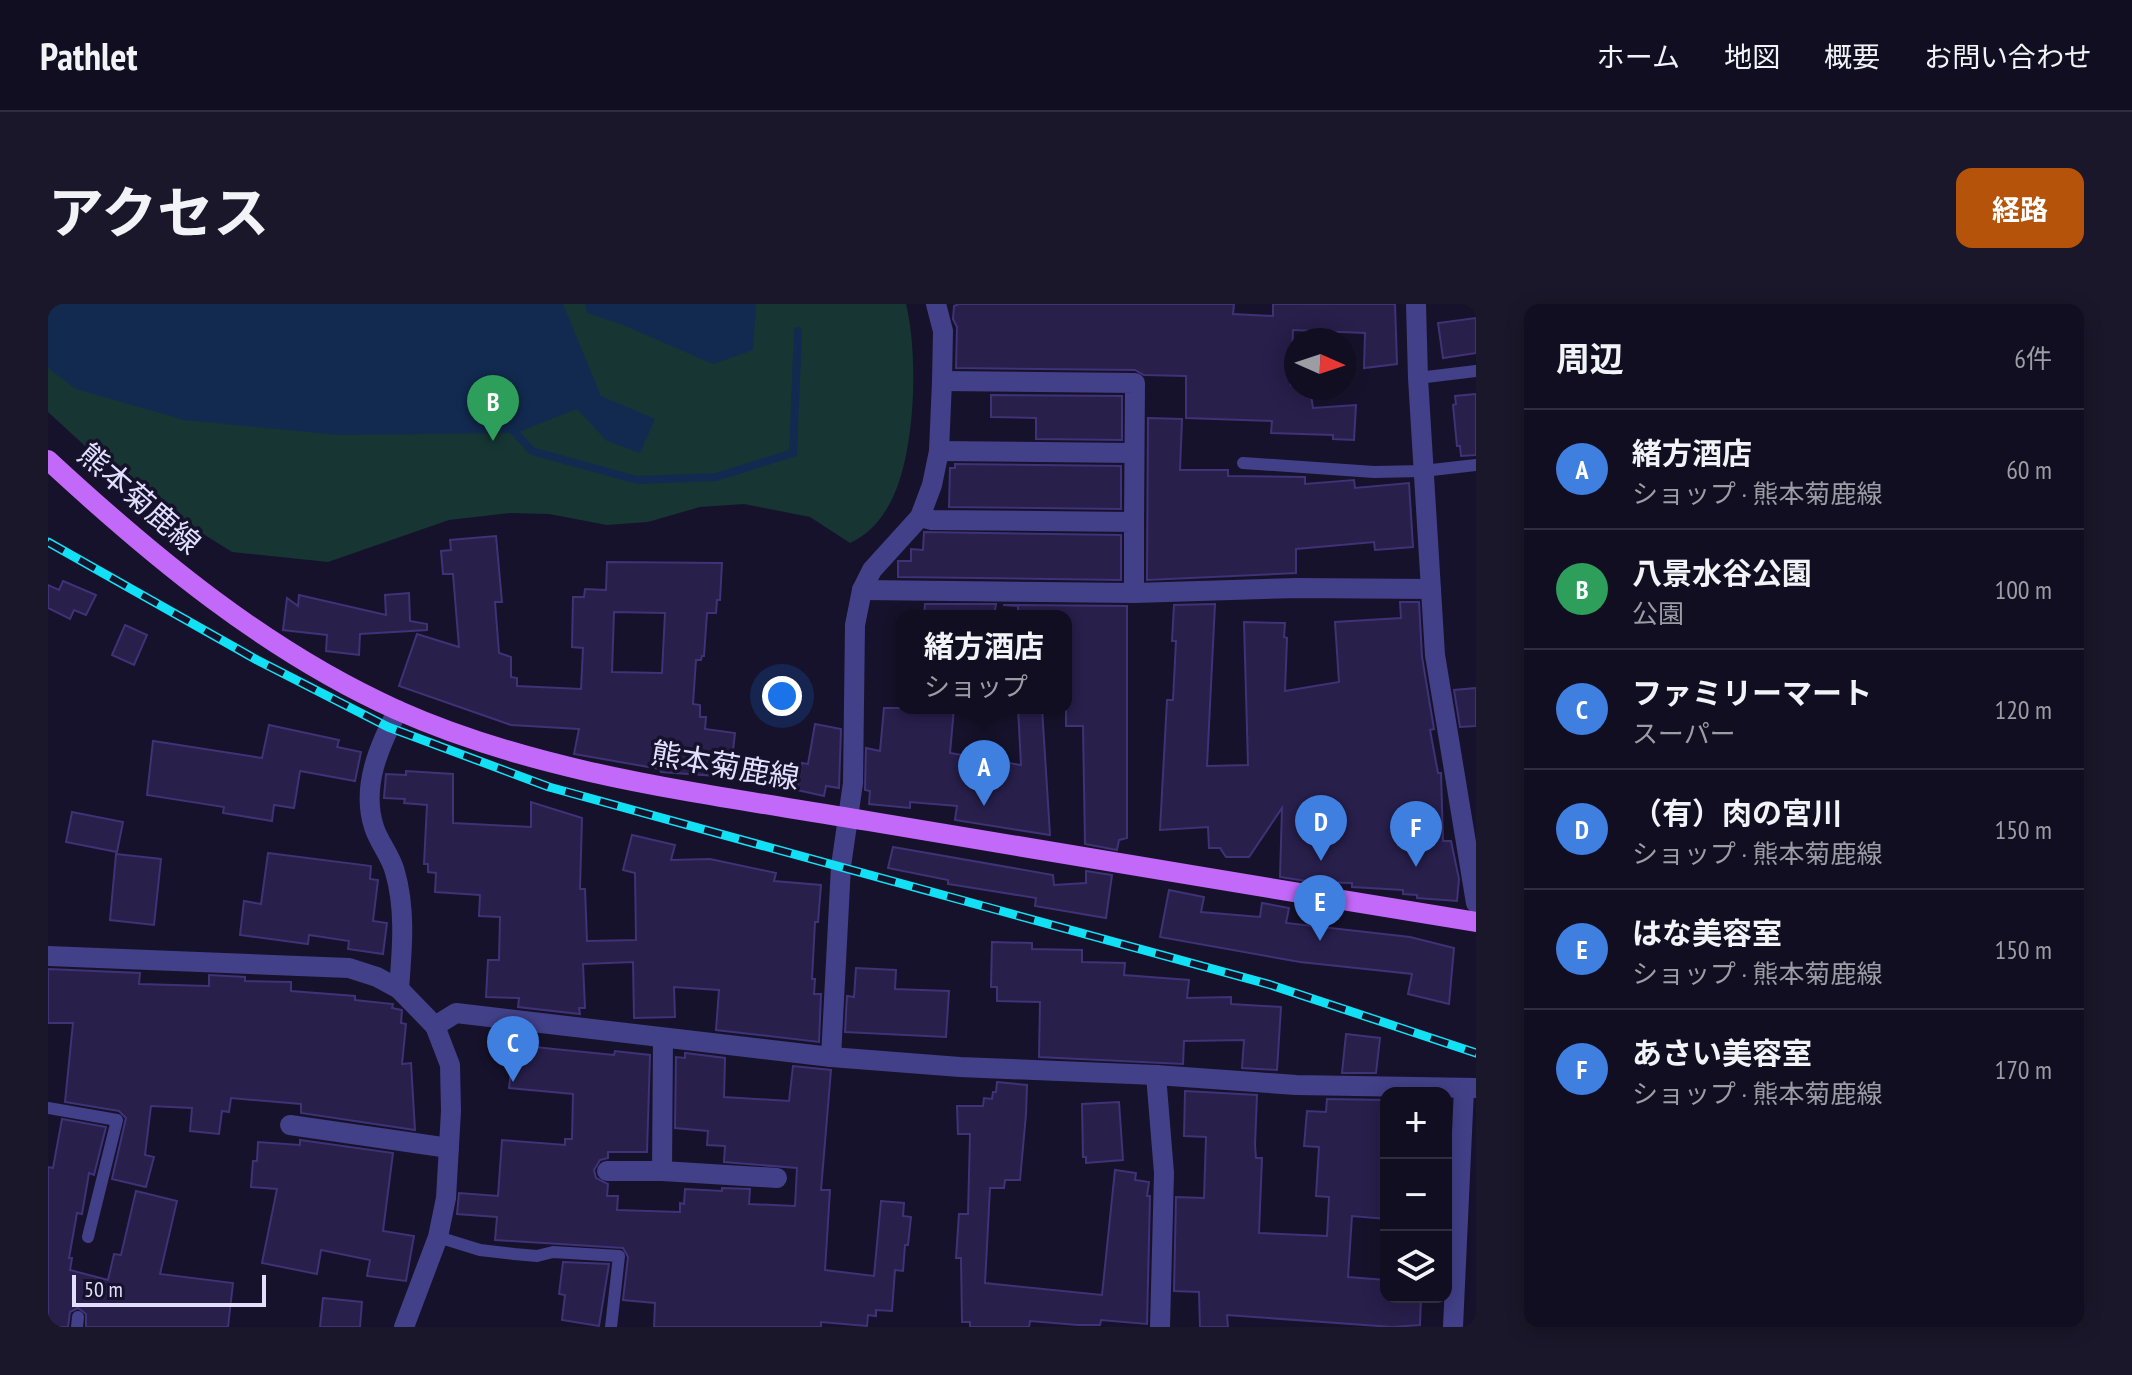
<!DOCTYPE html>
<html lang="ja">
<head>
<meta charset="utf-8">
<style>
	body { margin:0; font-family:"PT Sans Narrow","Noto Sans JP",sans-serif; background:#191729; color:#f1f3f6 }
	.controls { position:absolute; right:24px; bottom:24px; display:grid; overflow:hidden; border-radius:16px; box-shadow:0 4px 20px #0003 }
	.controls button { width:72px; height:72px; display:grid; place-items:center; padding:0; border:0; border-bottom:2px solid #302e3e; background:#100e20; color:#f1f3f6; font:40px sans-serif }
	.compass { position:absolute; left:1236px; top:24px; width:72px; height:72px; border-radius:50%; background:#100e20; box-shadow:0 4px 20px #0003; rotate:93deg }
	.scale { position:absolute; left:24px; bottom:20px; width:194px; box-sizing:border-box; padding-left:8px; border:4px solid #e1defe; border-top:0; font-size:22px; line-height:28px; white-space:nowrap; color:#e1defe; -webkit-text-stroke:6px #16122b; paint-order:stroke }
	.you { position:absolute; left:734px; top:392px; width:28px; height:28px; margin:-20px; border:6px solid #fff; border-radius:50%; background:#1a73e8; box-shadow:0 0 0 12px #1a73e833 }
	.badge { display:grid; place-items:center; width:52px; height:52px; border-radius:50%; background:#b45309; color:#fff; font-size:26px; font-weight:700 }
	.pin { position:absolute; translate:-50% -66px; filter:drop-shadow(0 2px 4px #0008) }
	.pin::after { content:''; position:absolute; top:42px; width:28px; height:24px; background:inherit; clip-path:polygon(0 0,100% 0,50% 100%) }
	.popup { position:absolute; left:848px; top:306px; width:176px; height:104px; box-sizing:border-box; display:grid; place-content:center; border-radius:16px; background:#100e20; filter:drop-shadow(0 2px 6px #0005); font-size:26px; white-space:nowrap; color:#9c9ca5 }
	.popup b { font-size:30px; color:#f1f3f6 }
	.popup::after { content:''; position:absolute; left:50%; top:100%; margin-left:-16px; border:16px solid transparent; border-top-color:#100e20 }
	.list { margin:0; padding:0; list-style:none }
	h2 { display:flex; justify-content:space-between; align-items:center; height:104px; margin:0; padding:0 32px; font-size:34px }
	h2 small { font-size:26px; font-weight:400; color:#9c9ca5 }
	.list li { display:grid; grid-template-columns:52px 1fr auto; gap:24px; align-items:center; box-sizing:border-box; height:120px; padding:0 32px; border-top:2px solid #302e3e }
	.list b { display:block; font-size:30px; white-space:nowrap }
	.list p { margin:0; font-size:26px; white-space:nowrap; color:#9c9ca5 }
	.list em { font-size:26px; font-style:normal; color:#9c9ca5 }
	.icon { flex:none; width:44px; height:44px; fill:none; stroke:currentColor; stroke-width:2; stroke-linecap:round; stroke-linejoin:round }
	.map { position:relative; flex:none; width:1428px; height:1023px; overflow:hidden; border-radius:16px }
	header { display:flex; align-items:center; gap:48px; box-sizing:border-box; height:112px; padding:0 40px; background:#100e20; border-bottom:2px solid #302e3e }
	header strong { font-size:38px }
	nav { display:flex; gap:44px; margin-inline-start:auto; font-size:28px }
	.intro { display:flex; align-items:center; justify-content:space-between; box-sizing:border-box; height:192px; padding:0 48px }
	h1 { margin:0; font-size:56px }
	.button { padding:20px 36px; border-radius:16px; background:#b45309; color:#fff; font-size:28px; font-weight:700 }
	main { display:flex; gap:48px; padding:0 48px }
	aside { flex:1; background:#100e20; border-radius:16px; box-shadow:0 4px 20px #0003 }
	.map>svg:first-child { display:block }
	.green { fill:#163533 }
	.water { fill:#122a50 }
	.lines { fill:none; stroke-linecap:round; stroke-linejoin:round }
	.stream { stroke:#122a50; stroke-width:8 }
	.building { fill:#281f4b; stroke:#3f3276; stroke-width:2; fill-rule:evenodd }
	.lane { stroke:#424088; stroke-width:12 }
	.street { stroke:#424088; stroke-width:20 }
	.primary { stroke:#c269f9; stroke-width:20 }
	.rail-casing { stroke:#12e0f5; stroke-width:9 }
	.rail { stroke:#16122b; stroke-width:6; stroke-dasharray:18; stroke-linecap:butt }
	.labels { text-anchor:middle; stroke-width:7; stroke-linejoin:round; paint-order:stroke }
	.street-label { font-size:30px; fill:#e1defe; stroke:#16122b }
</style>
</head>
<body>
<header>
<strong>Pathlet</strong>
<nav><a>ホーム</a><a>地図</a><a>概要</a><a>お問い合わせ</a></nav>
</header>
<div class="intro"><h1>アクセス</h1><a class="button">経路</a></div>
<main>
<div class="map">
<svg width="1428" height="1023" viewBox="0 0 1428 1023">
	<rect width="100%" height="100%" fill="#16122b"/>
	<path class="green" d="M0,0H858C871,52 868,161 838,206C829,221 817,232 802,239L762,213L696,200L652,203L600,218L559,221L501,210L462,209L401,216L280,258L184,248L85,186L0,108Z"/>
	<g class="water">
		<path d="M0,0H515L553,92L607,115L592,149L559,137L529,105L468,129L291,131L136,116L28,85L0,64Z"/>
		<path d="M537,0H708L705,46L665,60L575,21L539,9Z"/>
	</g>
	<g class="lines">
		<path class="stream" d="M462,123L484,147L589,176L668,173L745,149L750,27"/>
	</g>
	<g class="building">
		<path d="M911,0H1186L1185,10L1225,12V0H1347L1349,60L1316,64L1317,29L1245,26L1243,81L1262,84L1265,104L1308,101L1306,136L1285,135V131L1223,129L1224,117L1138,114V72L1096,71L1087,66L908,64L909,23L905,15L906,2Z"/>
		<path d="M1428,14V49L1395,54L1390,19Z"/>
		<path d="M1428,90V151L1413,152L1412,142H1409L1405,101L1408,100L1407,92Z"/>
		<path d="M943,91L1074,92V136L988,135V114L943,113Z"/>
		<path d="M1100,114L1134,115L1132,166H1180V172L1257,173V180L1306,176L1307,184L1361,179L1365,243L1327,246L1326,238L1248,245V269L1099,276Z"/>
		<path d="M907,160L1073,162V205L901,203L902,164H907Z"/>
		<path d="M876,228L1073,231V276L850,273V257H863V245L875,246Z"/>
		<path d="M448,232L454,298H447L451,349L463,353V373L469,374V382L533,385L535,344L524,343L525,293H536L537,285L558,286L559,258L674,259L672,296H669L668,309H659L656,352H654L653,356H648L645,400L652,401V413H658L657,425L687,429L682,473L613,468L612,465L526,450L531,425L463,421L351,382L369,330L411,343L405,270H395L393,247L403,246L402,236ZM566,308L617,309L614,369L564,368Z"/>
		<path d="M15,277L48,291L38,311L26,306L22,315L0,304V281L11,286Z"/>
		<path d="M361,289L362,317L379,320V326L312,330L311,351L278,347L279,331L235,326L239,294L250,302L251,291L338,311L337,291Z"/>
		<path d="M1352,298H1371L1374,353L1386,425L1382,426L1390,469H1393L1395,537H1403L1411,575L1409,597L1369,594V591L1355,590V586L1304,583V579L1264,578L1232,573L1234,504L1201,553H1178L1172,544H1161L1160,523L1112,526L1119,396H1125L1128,337H1124L1126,301L1167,300L1159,462L1200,461L1196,318L1237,319L1236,333L1239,334L1237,387L1291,378L1287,318L1353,314Z"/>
		<path d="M877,300H948L946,312H876Z"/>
		<path d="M955,301L1079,302V534L1071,536L1069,546L1037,540L1035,422H1018V312H970V302Z"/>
		<path d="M77,321L99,331L86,361L64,351Z"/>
		<path d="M1428,384V422L1412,423L1406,386Z"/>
		<path d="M836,404H906L902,449L973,461L970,404H994L1002,531L907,516L909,502L862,498V504L821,500L822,487L817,486L818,444L832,447Z"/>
		<path d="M767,420L793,425L791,484L778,482L776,492L749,486L754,459L760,460Z"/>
		<path d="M221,421L291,436L289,443L313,448L307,477L252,467L246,504L226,501L224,517L175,509L176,503L99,491L105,437L214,454Z"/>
		<path d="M358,467L405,470V519L483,523V498L534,514L532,585H537L539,637L588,636L587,569L575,566L584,531L627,541L623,556L662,555L728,569L726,577L773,581L770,618H767L764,675H767L766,690H773L771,738L668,726L671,686L626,683L627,713L586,714L585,658L535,660L537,704H531L532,710L470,703L471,694L438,693L440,656H451L452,613L431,612L432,591L387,588L388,569L380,568V560H376L379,501L356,499L357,495L336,494L338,470L358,471Z"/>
		<path d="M24,508L75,518L69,548L18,538Z"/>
		<path d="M845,543L1005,571L1006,581L1038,579V567L1064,571L1058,614L987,602L988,594L900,580V576L840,564Z"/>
		<path d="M220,549L323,562L322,575L330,576L325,617L339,619L335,650L300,645L301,637L261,631L260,640L192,631L196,597L213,600Z"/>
		<path d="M68,550L113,555L106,621L62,616Z"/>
		<path d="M1121,586L1156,593L1153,608L1212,613L1214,599L1241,604L1238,619L1362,633L1406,644L1401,700L1360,690L1364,670L1252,658L1112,633Z"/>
		<path d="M944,638L984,639V645L1034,646V658L1077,659L1076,671L1141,676L1139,694L1183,693V700L1233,703L1229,766L1194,764L1196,736L1136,737L1135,760L991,753L992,698L949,697V683H943Z"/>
		<path d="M808,664L848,666L847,685L901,687L898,733L797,728L799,692L806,693Z"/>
		<path d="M0,665L92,669L91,680L161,682V671L197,673V677L243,678V687L307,692V696L345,700L344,704L354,706L353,719L358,720L354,760L363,759L367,826L253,809V800L183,794L181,808L174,807L171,830L142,827L144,804L103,802L97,851L106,853L98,883L64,875L78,814L71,807L17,798L25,719H0Z"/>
		<path d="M1298,730L1332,734L1328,769H1294Z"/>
		<path d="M466,741L566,751L567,747L602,751L599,848H560V854L552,856L546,866L548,874L560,880L559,892H570L569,906L632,908V899L636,900L637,885L674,887V884L702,885L701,900L747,902L749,864L676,858L677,842L659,841L660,827L627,824L628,753L637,754V749L677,754L676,793L741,797L745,762L783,766L773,886H782L777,966L826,972L833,897L856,899L855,912L863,913L860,941H857L855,967L847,966L844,1007L828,1006V1012L820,1011L819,1022L773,1018V1023H606L607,999L575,996L580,953L575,944L447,936L449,913L409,910L411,889L450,892L454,836L517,841V835H524L525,790L461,784Z"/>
		<path d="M949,778L979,781L978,810L972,876H957L956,884H942L937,979L1054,991L1067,866L1088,869L1087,876L1101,878L1099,892H1102L1099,1020L1053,1016L1052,1021H1030L982,1017L981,1023H922V1018H914L913,954H908L911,910H920L922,830H910L909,802H935L936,794L944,795L945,788H948Z"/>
		<path d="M1137,787L1209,791L1207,841L1208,854H1214L1211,929L1279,932L1281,893L1268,892L1271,843L1256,842L1259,807L1278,808L1279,795L1338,796V915L1304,912L1300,973L1338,976V993H1373L1372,1021L1344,1023L1179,1011L1180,1023H1152L1151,988L1126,987L1128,893L1156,894L1158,833L1136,832Z"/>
		<path d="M1071,798L1075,856L1038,859V853H1035L1034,800Z"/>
		<path d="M14,815L58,823L46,871L41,869L34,910L29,909L21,954H24L22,966L60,976L66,950L73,951L88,887L129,897L112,970L185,979L180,1023H38V1010L30,1004L22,1008L20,1023H0V863L5,864Z"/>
		<path d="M252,836L345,849L335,927L366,932L358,977L319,972L322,956L273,946L269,970L214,959L229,885L203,883L205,857H209L210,838L252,841Z"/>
		<path d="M515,958L561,960L551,1022L514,1016L517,991L511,990Z"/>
		<path d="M275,994L314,998L312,1023H272Z"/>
	</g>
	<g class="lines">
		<g class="lane">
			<path d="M1370,74L1428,67"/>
			<path d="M1195,159L1326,168L1375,167L1428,161"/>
			<path d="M0,804L69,816L40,933"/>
			<path d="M390,933L432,946L466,950L489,952L505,948L571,952L563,1023"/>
			<path d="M29,1023L30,1013"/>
		</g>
		<g class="street">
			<path d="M1368,0L1370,74L1387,351L1428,599"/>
			<path d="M894,77L1087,79L1086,218"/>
			<path d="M891,147L1086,149"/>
			<path d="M872,213L884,216L1086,218V289"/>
			<path d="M814,286L1086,289L1249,284L1383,285"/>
			<path d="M350,406C331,442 313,483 326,523C331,539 343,552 347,568C358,606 354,646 351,685"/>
			<path d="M0,652L301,664L329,673L351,685L387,722L402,761L403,807L398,894L390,933L356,1023"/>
			<path d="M387,722L408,709L783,753L912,763L1108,771L1248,781L1428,784"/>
			<path d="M783,753L793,562L805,479L807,321L814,286L824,266L872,213L884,181L891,147L894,77L895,27L888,0"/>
			<path d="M1108,771L1116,869L1112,1023"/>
			<path d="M242,821L401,844"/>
			<path d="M559,867H614L615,734"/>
			<path d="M614,867L729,874"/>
			<path d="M1405,1023L1416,785"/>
		</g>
		<path class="primary" d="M0,156C105,253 218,347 349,406C497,472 662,490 820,517C1023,551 1225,585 1428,618"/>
		<g class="rail-casing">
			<path id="rail" d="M0,238L209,356L340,423L501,483L1223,681L1428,749"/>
		</g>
		<use href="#rail" class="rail"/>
	</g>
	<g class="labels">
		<g class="street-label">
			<text transform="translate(91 195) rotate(41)" y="10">熊本菊鹿線</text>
			<text transform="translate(677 462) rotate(10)" y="10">熊本菊鹿線</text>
		</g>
	</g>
</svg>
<div class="controls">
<button>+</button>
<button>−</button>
<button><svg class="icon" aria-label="layers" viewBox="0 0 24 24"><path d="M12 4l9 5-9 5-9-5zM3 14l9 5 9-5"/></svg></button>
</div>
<svg class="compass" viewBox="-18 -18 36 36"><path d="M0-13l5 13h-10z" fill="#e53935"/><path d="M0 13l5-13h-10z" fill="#9c9ca5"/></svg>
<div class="scale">50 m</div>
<div class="you"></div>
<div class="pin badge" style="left:936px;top:502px;background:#3f7fe0">A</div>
<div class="popup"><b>緒方酒店</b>ショップ</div>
<div class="pin badge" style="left:445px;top:137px;background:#2e9e5b">B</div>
<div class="pin badge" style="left:465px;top:778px;background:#3f7fe0">C</div>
<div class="pin badge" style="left:1273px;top:557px;background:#3f7fe0">D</div>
<div class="pin badge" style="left:1272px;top:637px;background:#3f7fe0">E</div>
<div class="pin badge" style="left:1368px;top:563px;background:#3f7fe0">F</div>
</div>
<aside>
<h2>周辺<small>6件</small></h2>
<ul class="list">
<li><span class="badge" style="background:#3f7fe0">A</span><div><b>緒方酒店</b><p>ショップ · 熊本菊鹿線</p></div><em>60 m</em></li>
<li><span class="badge" style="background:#2e9e5b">B</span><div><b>八景水谷公園</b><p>公園</p></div><em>100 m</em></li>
<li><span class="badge" style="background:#3f7fe0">C</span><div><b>ファミリーマート</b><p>スーパー</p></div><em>120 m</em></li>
<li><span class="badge" style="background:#3f7fe0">D</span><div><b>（有）肉の宮川</b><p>ショップ · 熊本菊鹿線</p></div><em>150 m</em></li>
<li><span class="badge" style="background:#3f7fe0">E</span><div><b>はな美容室</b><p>ショップ · 熊本菊鹿線</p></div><em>150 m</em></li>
<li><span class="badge" style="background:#3f7fe0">F</span><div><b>あさい美容室</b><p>ショップ · 熊本菊鹿線</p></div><em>170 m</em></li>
</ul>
</aside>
</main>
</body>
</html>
